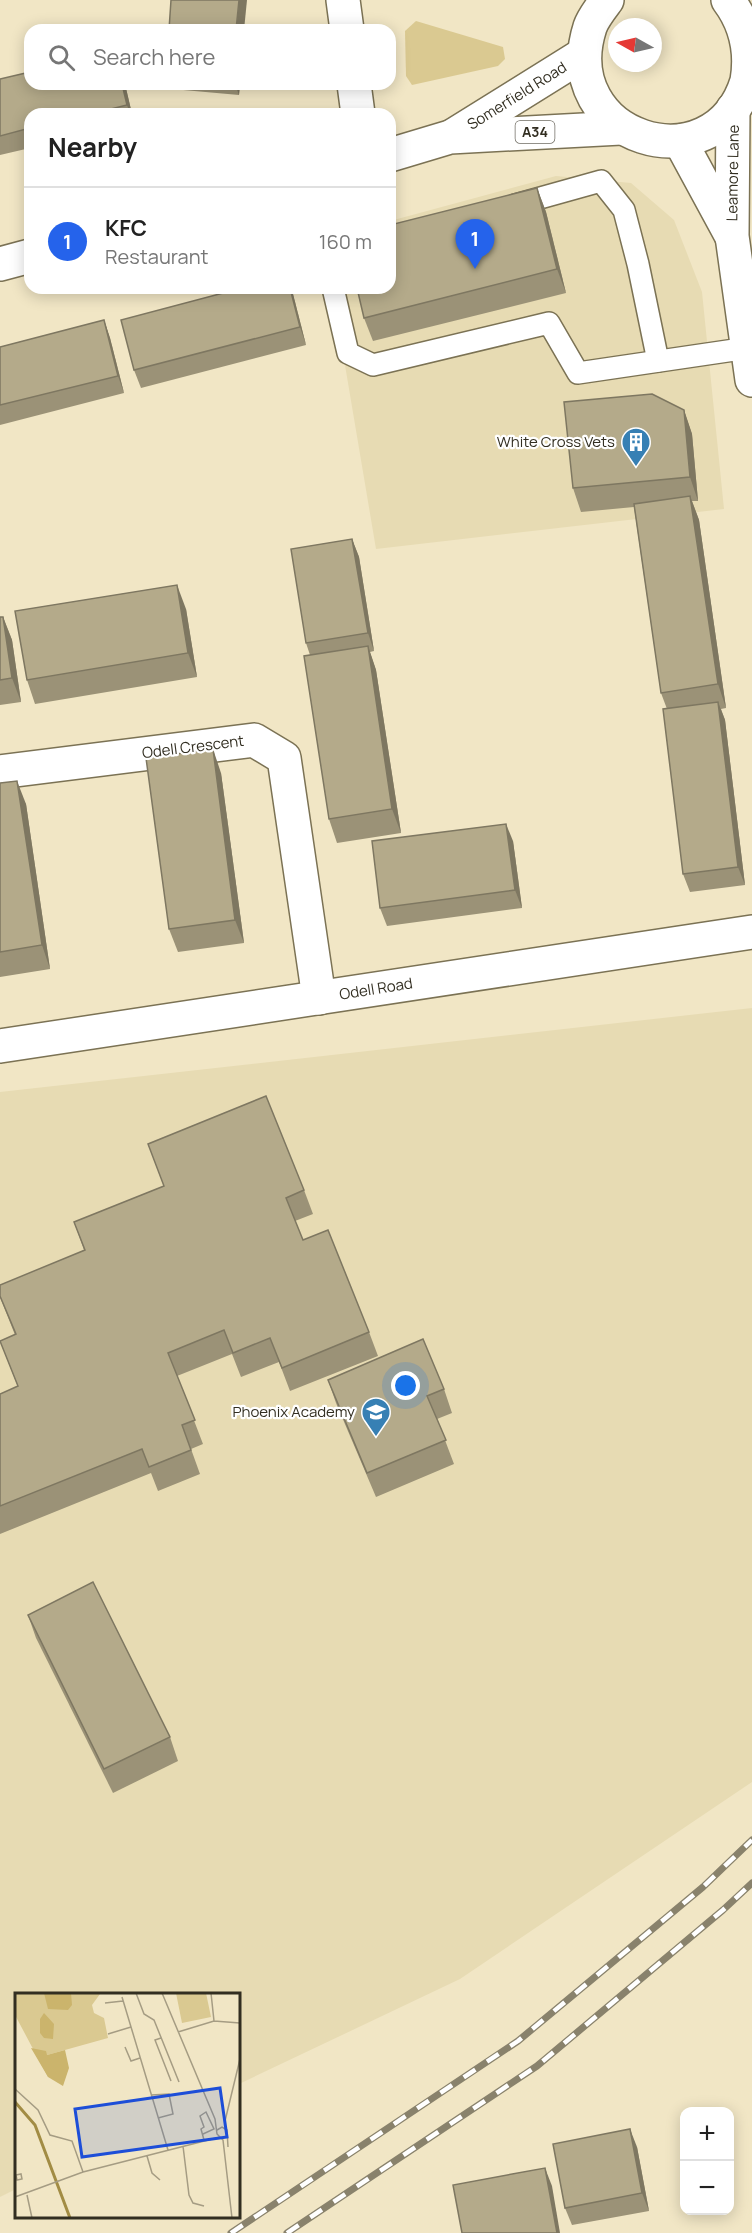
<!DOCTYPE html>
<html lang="en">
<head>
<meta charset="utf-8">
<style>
	body { margin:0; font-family:Manrope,sans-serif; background:#f2f2f2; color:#222 }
	.controls { position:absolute; right:18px; bottom:18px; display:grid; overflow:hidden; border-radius:12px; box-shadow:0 3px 15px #0003 }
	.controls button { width:54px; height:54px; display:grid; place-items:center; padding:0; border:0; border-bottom:2px solid #e0e0e0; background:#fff; color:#222; font:30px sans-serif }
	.compass { position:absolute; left:608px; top:18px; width:54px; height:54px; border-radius:50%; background:#fff; box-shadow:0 3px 15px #0003; rotate:278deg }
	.you { position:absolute; left:406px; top:1386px; width:21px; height:21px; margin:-15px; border:4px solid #fff; border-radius:50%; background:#1a73e8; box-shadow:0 0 0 9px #1a73e833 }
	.badge { display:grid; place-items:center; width:39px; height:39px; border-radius:50%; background:#2563eb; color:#fff; font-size:20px; font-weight:700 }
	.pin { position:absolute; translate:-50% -50px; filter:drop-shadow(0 2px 3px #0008) }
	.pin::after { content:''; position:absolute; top:32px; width:21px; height:18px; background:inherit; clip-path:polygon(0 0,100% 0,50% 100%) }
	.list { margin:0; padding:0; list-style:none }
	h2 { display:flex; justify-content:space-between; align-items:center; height:78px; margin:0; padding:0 24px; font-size:26px }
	h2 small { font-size:20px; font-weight:400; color:#767676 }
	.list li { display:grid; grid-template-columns:39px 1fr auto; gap:18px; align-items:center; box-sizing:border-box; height:108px; padding:0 24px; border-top:2px solid #e0e0e0 }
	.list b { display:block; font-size:22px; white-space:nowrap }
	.list p { margin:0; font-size:20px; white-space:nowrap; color:#767676 }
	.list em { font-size:20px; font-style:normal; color:#767676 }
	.icon { flex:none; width:33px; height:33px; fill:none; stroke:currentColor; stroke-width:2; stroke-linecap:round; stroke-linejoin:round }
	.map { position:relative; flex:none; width:752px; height:2233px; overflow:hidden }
	.search { position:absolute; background:#fff; box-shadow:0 3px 15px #0003; left:24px; top:24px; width:372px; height:66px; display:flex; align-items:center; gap:15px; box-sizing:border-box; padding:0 21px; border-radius:18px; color:#767676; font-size:22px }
	.panel { position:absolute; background:#fff; box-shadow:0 3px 15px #0003; left:24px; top:108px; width:372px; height:186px; border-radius:18px }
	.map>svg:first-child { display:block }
	.built { fill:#e7dbb3 }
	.green { fill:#dac991 }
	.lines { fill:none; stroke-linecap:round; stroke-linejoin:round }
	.lane-casing { stroke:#7b7254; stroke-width:24 }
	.street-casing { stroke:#7b7254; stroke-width:36 }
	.secondary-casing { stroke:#7b7254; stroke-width:36 }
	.highway-casing { stroke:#7b7254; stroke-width:36 }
	.lane { stroke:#fff; stroke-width:21 }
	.street { stroke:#fff; stroke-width:33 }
	.secondary { stroke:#fff; stroke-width:33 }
	.highway { stroke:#fff; stroke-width:33 }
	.rail-casing { stroke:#89826c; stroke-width:7 }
	.rail { stroke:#fff; stroke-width:4.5; stroke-dasharray:14; stroke-linecap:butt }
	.wall { fill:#9b9277 }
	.shaded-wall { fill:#7e7761 }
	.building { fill:#b4aa8a; stroke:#7e7761; stroke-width:1.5 }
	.labels { text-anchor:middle; stroke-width:4.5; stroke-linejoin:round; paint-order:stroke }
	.shield { fill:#fff; stroke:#706d64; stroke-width:1.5 }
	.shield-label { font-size:14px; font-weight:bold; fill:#322e21 }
	.street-label { font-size:15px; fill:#322e21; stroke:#fff }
	.poi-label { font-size:15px; fill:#322e21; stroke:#fff; text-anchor:end }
	.inset-river { fill:none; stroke:#a28c44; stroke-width:3 }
	.inset-road { fill:none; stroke:#a59c83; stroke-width:1.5 }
	.view { fill:#1d4ed8; fill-opacity:0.15; stroke:#1d4ed8; stroke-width:3 }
	.inset-edge { fill:none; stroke:#322e21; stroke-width:3 }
</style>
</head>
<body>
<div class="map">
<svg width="752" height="2233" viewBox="0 0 752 2233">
	<rect width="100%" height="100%" fill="#f1e6c5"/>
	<g class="built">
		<path d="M556,176L631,183L674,220L702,292L724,509L376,549L332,288H390V221Z"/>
		<path d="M752,1008V1782L460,1979L239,2084L238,1994H16V2189L0,2197V1092Z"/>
	</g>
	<path class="green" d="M416,21L503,47L505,59L498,66L412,85L406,76L405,31Z"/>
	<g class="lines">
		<g class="lane-casing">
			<g id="lane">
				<path d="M515,205L601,181L624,210L638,264L658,361"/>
				<path d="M333,288L348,353L373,365L549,323L578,373L748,348"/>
			</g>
		</g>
		<g class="street-casing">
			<g id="street">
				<path d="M343,0L347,30"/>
				<path d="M354,84L358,114"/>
				<path d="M0,772L254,740L284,758L319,998"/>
				<path d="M0,1046L752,932"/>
			</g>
		</g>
		<g class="secondary-casing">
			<g id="secondary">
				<path d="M733,109L732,236L752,380"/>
				<path d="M680,141L731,235"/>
			</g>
		</g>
		<g class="highway-casing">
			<g id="highway">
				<path d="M607,0C601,8 593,18 590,27C554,139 714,189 747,81C752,51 746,24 728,0"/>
				<path d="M454,135L584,54"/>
				<path d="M390,155L450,137L621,128"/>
				<path d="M0,264L30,256"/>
			</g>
		</g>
		<use href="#lane" class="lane"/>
		<use href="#street" class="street"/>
		<use href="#secondary" class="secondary"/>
		<use href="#highway" class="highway"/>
		<g class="rail-casing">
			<g id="rail">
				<path d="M231,2233L518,2041L703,1887L752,1840"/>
				<path d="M287,2233L537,2066L723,1910L752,1883"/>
			</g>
		</g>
		<use href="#rail" class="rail"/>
	</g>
	<g class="wall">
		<path d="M0,79L30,84H125L132,114H30V148L0,155Z"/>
		<path d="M170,84H240L239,95L172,89Z"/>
		<path d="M537,188L546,212L566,293L373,341L364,318Z"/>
		<path d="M293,294L306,345L141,388L134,370Z"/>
		<path d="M104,320L110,338L124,393L0,425V347Z"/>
		<path d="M684,410L692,434L698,501H692L699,520L726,708L721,709L725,720L745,885L690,892L683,874L667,709L661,693L634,507L581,512L573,488Z"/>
		<path d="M352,539L359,557L374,651L370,652L376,670L401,833L337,843L329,819L310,655L306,643Z"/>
		<path d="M186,609L197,677L35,704L27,680Z"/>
		<path d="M0,617H3L12,640L21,702L0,705Z"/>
		<path d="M221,773L244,943L178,952L169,929Z"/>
		<path d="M0,783L26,804L50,969L0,977Z"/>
		<path d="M513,841L522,908L387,926L380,908Z"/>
		<path d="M148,1144L304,1190L313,1214L295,1221L303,1240L369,1332L378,1356L290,1391L279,1362L241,1377L232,1354L177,1376L203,1444L191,1449L200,1474L158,1491L151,1473L0,1534V1394L18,1387L0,1341L15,1335L0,1297L84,1250L74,1222L164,1186Z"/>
		<path d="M328,1380L444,1389L452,1413L437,1419L454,1464L376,1497L336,1403Z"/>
		<path d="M28,1615L170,1737L178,1761L113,1793L36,1638Z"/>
		<path d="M637,2147L649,2211L572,2225L565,2208Z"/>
	</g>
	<g class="shaded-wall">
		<path d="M239,0H247L244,30H236Z"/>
		<path d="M122,84H125L132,114H130L127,105Z"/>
		<path d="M235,84H240L239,95Z"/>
		<path d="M537,188L546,212L566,293L557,269Z"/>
		<path d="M290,288H291L293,294L306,345L300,327Z"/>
		<path d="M104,320L110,338L124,393L118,376Z"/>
		<path d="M684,410L692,434L698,501L690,477Z"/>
		<path d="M690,496L699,520L726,708L718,684Z"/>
		<path d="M352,539L359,557L374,651L368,633Z"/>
		<path d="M177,585L186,609L197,677L188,653Z"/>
		<path d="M3,617L12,640L21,702L12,678Z"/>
		<path d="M368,646L376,670L401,833L392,809Z"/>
		<path d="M718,702L725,720L745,885L738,867Z"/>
		<path d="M213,749L221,773L244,943L235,920Z"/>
		<path d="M17,781L26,804L50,969L42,945Z"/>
		<path d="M506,824L513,841L522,908L515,890Z"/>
		<path d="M630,2129L637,2147L649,2211L642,2193Z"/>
		<path d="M545,2168L552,2186L560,2233H557Z"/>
	</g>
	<g class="building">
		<path d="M171,0H239L236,30H169Z"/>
		<path d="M30,72V84H122L127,105L91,114H30V128L0,136V79Z"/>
		<path d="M537,188L557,269L364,318L357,288H390V225Z"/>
		<path d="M242,288H290L300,327L134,370L121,320Z"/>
		<path d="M104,320L118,376L0,405V347Z"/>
		<path d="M652,394L684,410L690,477L573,488L564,402Z"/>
		<path d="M690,496L718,684L661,693L634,504Z"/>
		<path d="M352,539L368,633L306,643L291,549Z"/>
		<path d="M177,585L188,653L27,680L15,611Z"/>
		<path d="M0,617H3L12,678L0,680Z"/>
		<path d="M368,646L392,809L329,819L304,656Z"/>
		<path d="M718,702L738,867L683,874L663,709Z"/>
		<path d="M213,749L235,920L169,929L146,758Z"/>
		<path d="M17,781L42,945L0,952V783Z"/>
		<path d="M506,824L515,890L380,908L372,841Z"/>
		<path d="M266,1096L304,1190L286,1198L303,1240L328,1230L369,1332L282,1368L270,1338L233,1353L224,1330L168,1353L195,1420L182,1425L191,1450L149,1467L142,1449L0,1506V1394L18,1386L0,1341L16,1334L0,1296V1285L85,1250L74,1222L164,1186L148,1144Z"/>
		<path d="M423,1339L444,1389L427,1396L446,1440L367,1473L328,1380Z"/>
		<path d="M93,1582L170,1737L104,1769L28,1615Z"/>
		<path d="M630,2129L642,2193L565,2208L553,2144Z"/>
		<path d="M545,2168L557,2233H462L453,2185Z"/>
	</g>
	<defs>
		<g id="building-pin" transform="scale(1.5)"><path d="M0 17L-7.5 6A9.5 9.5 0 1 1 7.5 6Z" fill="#3780b4" stroke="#fff"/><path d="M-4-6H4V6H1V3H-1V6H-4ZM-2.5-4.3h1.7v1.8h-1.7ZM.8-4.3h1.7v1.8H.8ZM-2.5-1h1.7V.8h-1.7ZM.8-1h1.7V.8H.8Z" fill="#fff"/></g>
		<g id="school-pin" transform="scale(1.5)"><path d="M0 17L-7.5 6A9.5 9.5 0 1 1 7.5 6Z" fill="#3780b4" stroke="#fff"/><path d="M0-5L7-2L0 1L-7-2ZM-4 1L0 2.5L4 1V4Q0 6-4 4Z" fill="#fff"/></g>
	</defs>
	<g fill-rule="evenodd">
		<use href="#building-pin" x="636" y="442"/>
		<use href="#school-pin" x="376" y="1412"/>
	</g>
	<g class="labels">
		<rect class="shield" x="515.5" y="121" width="39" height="22" rx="4.5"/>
		<g class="shield-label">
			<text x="535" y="137">A34</text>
		</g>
		<g class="street-label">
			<text transform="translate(517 96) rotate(-32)" y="5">Somerfield Road</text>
			<text transform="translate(733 173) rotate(-89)" y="5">Leamore Lane</text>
			<text transform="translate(193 747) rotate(-7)" y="5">Odell Crescent</text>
			<text transform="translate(376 989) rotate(-9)" y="5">Odell Road</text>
		</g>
		<g class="poi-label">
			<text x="615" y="447">White Cross Vets</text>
			<text x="355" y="1417">Phoenix Academy</text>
		</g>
	</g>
	<g transform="translate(15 1993)">
		<rect width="225" height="225" fill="#f1e6c5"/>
		<path d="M0,0L85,1L77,12L79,20L89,25L93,45L32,62L33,84L0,22ZM161,0H191L196,24L167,30Z" fill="#dac991"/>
		<path d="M29,0H56L57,12L53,17L33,16ZM29,20L39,31L38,46L29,45L25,40V26ZM16,55L31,58L32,62L50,57L54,75L48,93L33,84Z" fill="#cbb46c"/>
		<path class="inset-river" d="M0,109L20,132L55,225"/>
		<path class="inset-road" d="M121,0L129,21L139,27L164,89M147,0L200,126L202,141L208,147L217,225M196,0L199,28M107,4L153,157M90,10L108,8M163,39L199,28L225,30M93,41L116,34M146,45L140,47L156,88M110,54L116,68L125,65M0,96L23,117L35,142L57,148L68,179M136,102L154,101L158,121L143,125M210,128L225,66M202,137L207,134L212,137L213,154M188,141L199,136L191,119L185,123L189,134L186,136L189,147M168,153L174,202L178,210L189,213M132,163L137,180L145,187M0,182H1L6,181L7,186L2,187L1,182M12,202L17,225M0,204L68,179L205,144"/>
		<path class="view" d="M205,95L212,144L67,164L60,116Z"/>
		<rect width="225" height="225" class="inset-edge"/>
	</g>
</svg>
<div class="controls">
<button>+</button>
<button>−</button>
</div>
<svg class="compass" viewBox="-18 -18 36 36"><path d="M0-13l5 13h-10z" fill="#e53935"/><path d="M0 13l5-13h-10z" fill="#767676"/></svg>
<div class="you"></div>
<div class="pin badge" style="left:475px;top:269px">1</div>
<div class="search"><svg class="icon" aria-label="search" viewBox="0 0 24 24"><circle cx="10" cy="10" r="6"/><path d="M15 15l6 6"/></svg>Search here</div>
<section class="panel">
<h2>Nearby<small></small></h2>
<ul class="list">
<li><span class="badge">1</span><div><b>KFC</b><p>Restaurant</p></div><em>160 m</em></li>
</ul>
</section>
</div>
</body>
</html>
